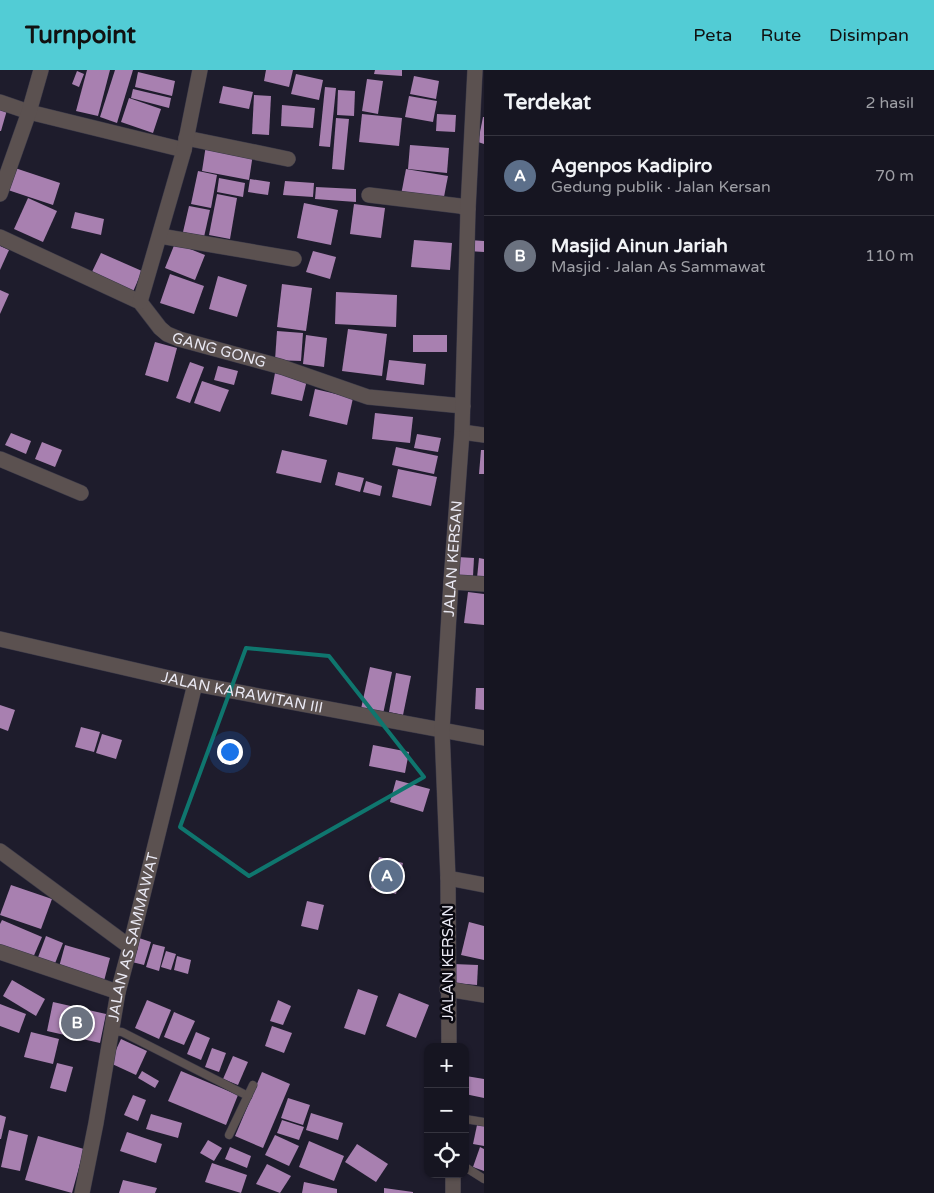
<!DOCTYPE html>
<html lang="id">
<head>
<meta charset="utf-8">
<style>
	body { margin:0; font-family:"Varela Round",sans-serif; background:#23222e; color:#f1f3f6 }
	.controls { position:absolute; right:15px; bottom:15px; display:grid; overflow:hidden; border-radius:10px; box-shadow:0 1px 4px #0004 }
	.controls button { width:45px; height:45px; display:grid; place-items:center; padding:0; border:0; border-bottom:1px solid #35343f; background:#161521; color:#f1f3f6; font:25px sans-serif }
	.you { position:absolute; left:229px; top:681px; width:18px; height:18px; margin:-12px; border:4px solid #fff; border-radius:50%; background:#1a73e8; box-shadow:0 0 0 8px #1a73e833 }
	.badge { display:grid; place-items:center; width:32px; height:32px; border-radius:50%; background:#52ccd5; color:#fff; font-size:16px; font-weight:700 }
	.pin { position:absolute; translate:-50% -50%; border:2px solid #fff; box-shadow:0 1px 5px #0006 }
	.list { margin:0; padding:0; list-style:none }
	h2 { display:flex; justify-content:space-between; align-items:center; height:65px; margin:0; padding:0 20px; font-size:21px }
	h2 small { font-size:16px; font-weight:400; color:#9e9fa5 }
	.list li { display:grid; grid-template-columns:32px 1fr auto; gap:15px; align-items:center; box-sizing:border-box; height:80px; padding:0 20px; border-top:1px solid #35343f }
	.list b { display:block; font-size:19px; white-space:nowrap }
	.list p { margin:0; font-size:16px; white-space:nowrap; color:#9e9fa5 }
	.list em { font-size:16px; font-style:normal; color:#9e9fa5 }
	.icon { flex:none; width:28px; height:28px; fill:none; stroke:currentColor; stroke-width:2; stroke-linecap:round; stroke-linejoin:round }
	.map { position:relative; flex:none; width:484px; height:1123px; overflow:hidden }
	header { display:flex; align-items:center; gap:30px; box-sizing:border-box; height:70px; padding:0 25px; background:#52ccd5; color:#111 }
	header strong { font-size:24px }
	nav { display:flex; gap:28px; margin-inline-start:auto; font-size:18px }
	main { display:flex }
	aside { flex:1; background:#161521 }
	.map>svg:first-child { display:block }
	.building { fill:#a880b0 }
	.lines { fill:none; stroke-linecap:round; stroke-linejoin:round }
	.lane-casing { stroke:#3b3948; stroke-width:9 }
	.street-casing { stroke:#3b3948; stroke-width:16 }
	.lane { stroke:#5b5150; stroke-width:8 }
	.street { stroke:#5b5150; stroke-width:15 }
	.marked { fill:none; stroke:#0f766e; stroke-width:4; stroke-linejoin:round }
	.labels { text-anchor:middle; stroke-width:5; stroke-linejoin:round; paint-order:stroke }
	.street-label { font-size:15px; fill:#eae9f4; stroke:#08070e }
</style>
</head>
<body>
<header>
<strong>Turnpoint</strong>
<nav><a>Peta</a><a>Rute</a><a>Disimpan</a></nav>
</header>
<main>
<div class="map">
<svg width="484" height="1123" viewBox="0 0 484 1123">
	<rect width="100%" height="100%" fill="#1e1c2c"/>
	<g class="building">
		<path d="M87,0H110L98,46L76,41Z"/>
		<path d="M115,0H133L117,53L100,47Z"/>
		<path d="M266,0H293L289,17L264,11Z"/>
		<path d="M375,0H402V6L374,4Z"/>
		<path d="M77,1L84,4L79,17L72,14Z"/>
		<path d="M138,2L175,11L172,26L135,17Z"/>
		<path d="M296,4L323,10L319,30L291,24Z"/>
		<path d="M414,6L439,11L436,29L410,24Z"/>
		<path d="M367,9L383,11L378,44L362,41Z"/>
		<path d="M223,16L253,22L249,39L219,33Z"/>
		<path d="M325,17L336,18L330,77L319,76Z"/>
		<path d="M133,19L171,28L169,38L131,28Z"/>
		<path d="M338,20L355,21L354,46L337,45Z"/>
		<path d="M254,25L271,26L269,65L252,64Z"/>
		<path d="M409,26L437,31L433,52L405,47Z"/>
		<path d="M129,28L161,39L153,63L121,52Z"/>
		<path d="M282,35L315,38L313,58L281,56Z"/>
		<path d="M0,38L7,40L1,61H0Z"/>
		<path d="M362,44L402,48L399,76L359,72Z"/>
		<path d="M437,44L456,45L455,62L436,61Z"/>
		<path d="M483,47H484V74L478,72Z"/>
		<path d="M336,48L349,49L344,100L332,99Z"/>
		<path d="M206,75L253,84L249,110L202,101Z"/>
		<path d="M410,75L449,78L447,103L408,99Z"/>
		<path d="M12,97L60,113L53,135L5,119Z"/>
		<path d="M406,99L448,106L443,132L401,125Z"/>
		<path d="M198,101L217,105L211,138L191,134Z"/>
		<path d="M219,108L245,113L243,127L217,122Z"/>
		<path d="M250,109L270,112L268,125L248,122Z"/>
		<path d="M285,111L314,113L313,127L283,125Z"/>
		<path d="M316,117L356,119V132L315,129Z"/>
		<path d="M217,124L237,128L230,169L209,165Z"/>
		<path d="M28,128L57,141L43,172L14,159Z"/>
		<path d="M304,133L338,140L331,175L297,168Z"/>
		<path d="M354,134L385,138L381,168L350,164Z"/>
		<path d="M189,136L210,140L204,167L183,162Z"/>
		<path d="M75,142L104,149L101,165L71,158Z"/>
		<path d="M414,170L452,173L450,200L411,197Z"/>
		<path d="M469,170L484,171V182L468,181Z"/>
		<path d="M175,173L205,185L195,210L165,198Z"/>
		<path d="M0,176L9,180L0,200Z"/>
		<path d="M313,181L336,187L330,209L306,202Z"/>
		<path d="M101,183L142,201L132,224L90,206Z"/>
		<path d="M170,204L204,216L194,244L160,233Z"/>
		<path d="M218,206L247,215L237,247L209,239Z"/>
		<path d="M282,214L312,218L306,261L277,257Z"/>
		<path d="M0,220L9,224L0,244Z"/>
		<path d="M336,222L397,225L396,257L335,254Z"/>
		<path d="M348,259L387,264L382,306L342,301Z"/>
		<path d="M277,261L303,263L301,291L275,290Z"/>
		<path d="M306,265L327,268L324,297L303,294Z"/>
		<rect x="413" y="265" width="34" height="17"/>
		<path d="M155,272L177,278L168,312L145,305Z"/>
		<path d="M389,290L426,294L424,315L386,310Z"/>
		<path d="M190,292L204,297L190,333L176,328Z"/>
		<path d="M218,296L238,301L234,315L214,310Z"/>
		<path d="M275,303L307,310L302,331L271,324Z"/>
		<path d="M202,311L229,320L220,342L194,333Z"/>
		<path d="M315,319L353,328L347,355L309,346Z"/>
		<path d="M375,343L413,347L410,373L372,369Z"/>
		<path d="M11,363L31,371L26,384L5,375Z"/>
		<path d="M417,364L441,368L438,382L414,378Z"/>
		<path d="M42,372L62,380L55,397L35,389Z"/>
		<path d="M396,377L438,386L434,404L392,395Z"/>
		<path d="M282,380L327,390L321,413L276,403Z"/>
		<path d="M481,380H484V404H479Z"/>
		<path d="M398,399L437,407L431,436L392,427Z"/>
		<path d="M338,402L364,408L360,422L335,415Z"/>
		<path d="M366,411L382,416L380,426L363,422Z"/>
		<path d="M458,487L474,488L473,506H457Z"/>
		<path d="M479,488L484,489V509L477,508Z"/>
		<path d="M468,522L484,524V555L464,553Z"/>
		<path d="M370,597L392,602L383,644L361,639Z"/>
		<path d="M396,603L411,606L403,645L389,642Z"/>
		<path d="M476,618H484V640L475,639Z"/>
		<path d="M0,635L15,640L8,661L0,658Z"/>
		<path d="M81,657L100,662L94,682L75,677Z"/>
		<path d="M102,664L122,670L116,689L96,683Z"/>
		<path d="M373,675L409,682L405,703L369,696Z"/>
		<path d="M396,710L430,719L423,742L390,732Z"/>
		<path d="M379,787L403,793L396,824L371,818Z"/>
		<path d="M11,815L52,829L41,859L0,845Z"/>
		<path d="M307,831L324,835L318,860L301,856Z"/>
		<path d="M2,850L42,867L32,890L0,876V854Z"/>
		<path d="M469,852L484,856V890L461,885Z"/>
		<path d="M46,866L63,873L54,896L37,890Z"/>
		<path d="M139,868L151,872L144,895L132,892Z"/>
		<path d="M153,874L165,877L159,901L146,897Z"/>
		<path d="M65,875L110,888L104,911L59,897Z"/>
		<path d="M166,881L176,884L171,900L161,897Z"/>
		<path d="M177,886L191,890L188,904L174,900Z"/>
		<path d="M453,894L478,895L477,915L452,913Z"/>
		<path d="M12,910L45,929L36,946L3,926Z"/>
		<path d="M358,919L378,926L365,965L344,958Z"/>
		<path d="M399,923L429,935L416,968L386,956Z"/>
		<path d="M147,930L171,940L159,969L135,958Z"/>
		<path d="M278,930L291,936L283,955L270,951Z"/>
		<path d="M53,932L106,944L100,973L47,961Z"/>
		<path d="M0,934L26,944L19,963L0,956Z"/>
		<path d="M174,942L195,951L184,975L164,967Z"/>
		<path d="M272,956L292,963L284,983L265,976Z"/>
		<path d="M31,962L59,969L53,994L24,987Z"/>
		<path d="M196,962L210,968L201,990L187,984Z"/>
		<path d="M121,969L147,981L136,1005L110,993Z"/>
		<path d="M212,978L226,983L219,1002L205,997Z"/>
		<path d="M233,986L248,992L238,1015L223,1009Z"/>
		<path d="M57,993L73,997L66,1022L50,1018Z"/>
		<path d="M142,1001L159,1011L155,1018L138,1008Z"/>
		<path d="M181,1001L238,1025L226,1055L168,1031Z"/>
		<path d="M262,1002L290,1014L263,1078L235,1066Z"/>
		<path d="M466,1006L484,1009V1028L465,1024Z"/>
		<path d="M133,1025L146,1030L138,1051L124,1045Z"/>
		<path d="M288,1028L310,1035L303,1055L281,1048Z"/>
		<path d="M311,1043L343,1053L338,1070L306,1060Z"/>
		<path d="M151,1044L182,1053L178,1068L146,1059Z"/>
		<path d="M0,1045L6,1047L1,1069H0Z"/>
		<path d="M282,1050L304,1057L299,1070L277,1063Z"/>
		<path d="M477,1055L484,1056V1076L473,1074Z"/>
		<path d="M9,1060L28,1065L20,1101L1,1097Z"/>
		<path d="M127,1062L162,1074L156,1093L120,1081Z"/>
		<path d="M275,1065L299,1076L289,1096L265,1085Z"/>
		<path d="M38,1066L84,1079L72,1123L25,1110Z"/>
		<path d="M208,1070L222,1078L214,1091L200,1083Z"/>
		<path d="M309,1071L344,1086L334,1111L299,1097Z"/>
		<path d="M357,1074L388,1094L376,1112L345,1092Z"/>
		<path d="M230,1077L251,1086L247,1098L225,1089Z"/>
		<path d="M480,1077L484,1079V1101L473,1097Z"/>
		<path d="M212,1093L247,1105L241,1123L205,1112Z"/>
		<path d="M267,1094L291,1106L280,1123L256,1114Z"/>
		<path d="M123,1110L157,1118L155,1123H119Z"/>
		<path d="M304,1112L337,1119V1123H302Z"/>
		<path d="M384,1118L413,1122V1123H384Z"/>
	</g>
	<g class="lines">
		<g class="lane-casing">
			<g id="lane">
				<path d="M112,961L122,962L248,1026"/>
				<path d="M465,1049L484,1052"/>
				<path d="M229,1065L253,1015"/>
				<path d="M465,1097L484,1109"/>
			</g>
		</g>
		<g class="street-casing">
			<g id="street">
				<path d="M0,32L29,42L184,80"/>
				<path d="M186,68L288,89"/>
				<path d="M0,124L29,42L41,0"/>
				<path d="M369,125L460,136L468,139"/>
				<path d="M160,166L294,189"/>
				<path id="s1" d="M0,167L140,232L160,258L167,264L179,269L282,297L368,327L463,336"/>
				<path d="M140,232L184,80L200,0"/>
				<path d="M462,362L484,365"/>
				<path d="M0,389L81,423"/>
				<path d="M451,512L484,514"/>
				<path id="s2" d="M0,569L195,614L484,668"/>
				<path d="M0,781L130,877"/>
				<path d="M448,808L484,815"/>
				<path d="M0,882L118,922"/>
				<path d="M447,919L484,925"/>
				<path id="s3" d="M449,977L448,808L442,660L451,512L462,362L468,139L475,0"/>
				<path id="s4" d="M82,1123L96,1053L118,922L130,877L195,614"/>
				<path d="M453,1123V1104"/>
			</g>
		</g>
		<use href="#lane" class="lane"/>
		<use href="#street" class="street"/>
	</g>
	<path class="marked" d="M246,578L329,586L424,707L249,806L180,757Z"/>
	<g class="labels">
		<g class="street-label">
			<text dy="5" stroke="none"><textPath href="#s1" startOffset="251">GANG GONG</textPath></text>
			<text dy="5" stroke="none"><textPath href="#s3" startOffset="489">JALAN KERSAN</textPath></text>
			<text dy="5" stroke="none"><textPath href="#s2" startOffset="248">JALAN KARAWITAN III</textPath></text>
			<text dy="5" stroke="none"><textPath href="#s4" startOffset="261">JALAN AS SAMMAWAT</textPath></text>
			<text transform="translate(448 893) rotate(-90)" y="5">JALAN KERSAN</text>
		</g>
	</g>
</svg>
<div class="controls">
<button>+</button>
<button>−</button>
<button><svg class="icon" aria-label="locate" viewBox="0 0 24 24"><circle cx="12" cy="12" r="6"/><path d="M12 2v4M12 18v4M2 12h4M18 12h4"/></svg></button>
</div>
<div class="you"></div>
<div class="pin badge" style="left:387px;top:806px;background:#5c6f8a">A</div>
<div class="pin badge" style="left:77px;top:953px;background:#6b7280">B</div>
</div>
<aside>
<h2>Terdekat<small>2 hasil</small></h2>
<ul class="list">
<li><span class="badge" style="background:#5c6f8a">A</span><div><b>Agenpos Kadipiro</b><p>Gedung publik · Jalan Kersan</p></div><em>70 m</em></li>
<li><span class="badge" style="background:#6b7280">B</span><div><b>Masjid Ainun Jariah</b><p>Masjid · Jalan As Sammawat</p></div><em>110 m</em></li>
</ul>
</aside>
</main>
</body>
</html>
